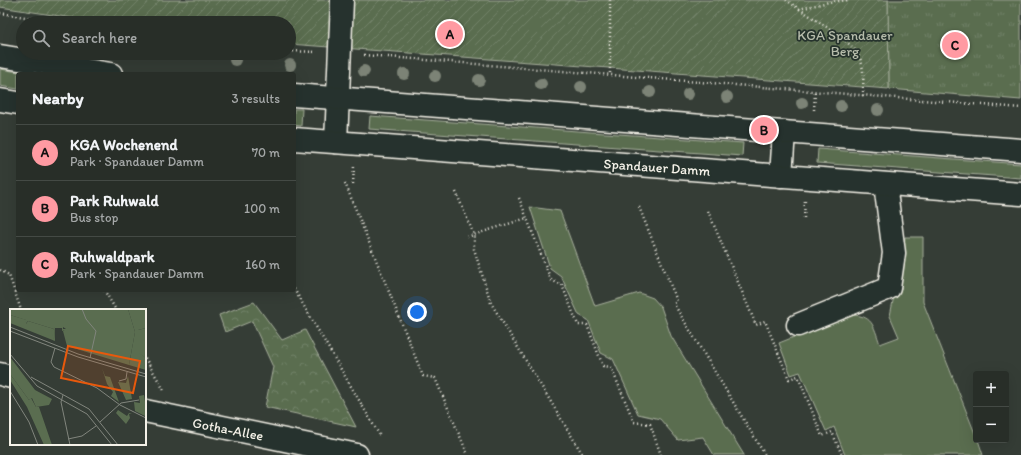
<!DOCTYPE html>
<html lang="en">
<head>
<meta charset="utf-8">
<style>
	body { margin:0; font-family:Itim,sans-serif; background:#343a34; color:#f1f3f6 }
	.controls { position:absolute; right:12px; bottom:12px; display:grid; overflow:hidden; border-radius:4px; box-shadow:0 4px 16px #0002 }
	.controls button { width:36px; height:36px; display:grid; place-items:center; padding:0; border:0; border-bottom:1px solid #444a45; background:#282e28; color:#f1f3f6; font:20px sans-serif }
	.you { position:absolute; left:417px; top:312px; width:14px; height:14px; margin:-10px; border:3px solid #fff; border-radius:50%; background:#1a73e8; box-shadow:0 0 0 6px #1a73e833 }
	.badge { display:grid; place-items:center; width:26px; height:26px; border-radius:50%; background:#ff9aa2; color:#111; font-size:13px; font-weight:700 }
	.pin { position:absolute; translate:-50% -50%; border:2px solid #fff; box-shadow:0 1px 4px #0006 }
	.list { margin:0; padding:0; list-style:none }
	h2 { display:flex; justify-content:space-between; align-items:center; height:52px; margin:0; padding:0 16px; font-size:17px }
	h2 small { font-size:13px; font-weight:400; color:#a5a8a8 }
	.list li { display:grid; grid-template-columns:26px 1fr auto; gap:12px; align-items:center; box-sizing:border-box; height:56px; padding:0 16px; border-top:1px solid #444a45 }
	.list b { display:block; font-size:15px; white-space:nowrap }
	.list p { margin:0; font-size:13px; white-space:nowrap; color:#a5a8a8 }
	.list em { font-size:13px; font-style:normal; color:#a5a8a8 }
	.icon { flex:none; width:22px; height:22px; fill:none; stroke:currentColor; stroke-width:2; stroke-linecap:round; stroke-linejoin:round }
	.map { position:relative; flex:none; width:1021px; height:455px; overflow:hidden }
	.search { position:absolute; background:#282e28; box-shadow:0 4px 16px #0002; left:16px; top:16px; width:280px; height:44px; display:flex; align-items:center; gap:10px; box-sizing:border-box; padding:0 14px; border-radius:22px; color:#a5a8a8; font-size:15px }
	.panel { position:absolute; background:#282e28; box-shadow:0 4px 16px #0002; left:16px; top:72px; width:280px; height:220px; border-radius:4px }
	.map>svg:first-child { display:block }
	.grass { fill:#5a6d50; stroke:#a7af9c }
	.forest { fill:url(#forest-crowns); stroke:#a7af9c }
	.park { fill:url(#park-tufts); stroke:#a7af9c }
	.garden { fill:url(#garden-furrows); stroke:#a7af9c }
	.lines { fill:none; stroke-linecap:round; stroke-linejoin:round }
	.minor-casing { stroke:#f4f1e8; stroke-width:25 }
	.major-casing { stroke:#f4f1e8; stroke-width:25 }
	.path { stroke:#f4f1e8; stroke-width:2.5; stroke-dasharray:1 3; stroke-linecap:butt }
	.minor { stroke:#26332d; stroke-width:22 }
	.major { stroke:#26332d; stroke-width:22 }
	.tree { fill:#7c8376 }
	.labels { text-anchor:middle; stroke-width:3.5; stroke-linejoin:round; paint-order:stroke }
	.park-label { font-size:14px; fill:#b6bcab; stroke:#26332d }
	.street-label { font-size:14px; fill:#f4f1e8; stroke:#26332d }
	.inset-road { fill:none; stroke:#81857d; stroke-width:1 }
	.view { fill:#e8590c; fill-opacity:0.15; stroke:#e8590c; stroke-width:2 }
	.inset-edge { fill:none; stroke:#f4f1e8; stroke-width:2 }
</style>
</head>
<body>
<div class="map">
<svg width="1021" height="455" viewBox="0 0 1021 455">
	<defs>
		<pattern id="forest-crowns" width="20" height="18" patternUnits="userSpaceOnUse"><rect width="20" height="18" fill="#5a6d50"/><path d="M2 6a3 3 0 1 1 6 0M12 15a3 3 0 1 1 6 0" fill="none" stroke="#728269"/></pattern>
		<pattern id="park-tufts" width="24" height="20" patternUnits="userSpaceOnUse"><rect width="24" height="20" fill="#5a6d50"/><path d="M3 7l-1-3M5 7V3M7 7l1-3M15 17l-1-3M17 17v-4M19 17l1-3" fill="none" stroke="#728269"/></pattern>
		<pattern id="garden-furrows" width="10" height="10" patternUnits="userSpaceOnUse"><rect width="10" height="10" fill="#5a6d50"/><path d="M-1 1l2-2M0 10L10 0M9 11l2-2" fill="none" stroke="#728269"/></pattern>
	</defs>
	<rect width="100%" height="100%" fill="#353d36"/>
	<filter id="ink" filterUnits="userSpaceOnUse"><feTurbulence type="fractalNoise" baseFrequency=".025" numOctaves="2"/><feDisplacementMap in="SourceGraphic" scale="8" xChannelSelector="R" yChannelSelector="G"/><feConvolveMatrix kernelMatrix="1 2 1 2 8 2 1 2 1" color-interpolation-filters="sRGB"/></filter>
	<g filter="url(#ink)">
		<g class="grass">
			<path d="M0,69L31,74H18V89L0,86Z"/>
			<path d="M294,109H302L301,126L294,125Z"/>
			<path d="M370,116L743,143L742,156L369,129Z"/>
			<path d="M818,149L1021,164V178L817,163Z"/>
			<path d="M530,207L560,211L595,306L639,293L653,298L661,307L671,336L744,455H714L703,437L678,440L660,419L638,414L613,359L601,353L588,320L579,315L561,276L550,268Z"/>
			<path d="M905,237H923V302L976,436V440H978L983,455H845L834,427L826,431L800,372L791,375L779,343L849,315C873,315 873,325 880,344L899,337L890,316L894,296L902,272Z"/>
		</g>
		<path class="forest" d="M254,302L282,340L305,330L356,427L265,407L273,367L252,321L225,332L219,315Z"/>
		<path class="park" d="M888,0H1021V100L889,89Z"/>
		<path class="garden" d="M0,0H888L889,89L289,44V23H106L0,7Z"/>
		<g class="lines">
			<g class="minor-casing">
				<g id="minor">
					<path d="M336,142L342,0"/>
					<path d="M781,176L784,132"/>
					<path d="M798,325L889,288L894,253L885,184"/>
					<path d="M0,374L11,377"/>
					<path d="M145,411L357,455"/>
				</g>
			</g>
			<g class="major-casing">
				<g id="major">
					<path d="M0,56L111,74"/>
					<path d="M294,95L1021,150"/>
					<path d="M0,100L18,103"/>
					<path d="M294,139L1021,194"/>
				</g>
			</g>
			<g class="path">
				<path d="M610,0V74"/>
				<path d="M786,0C801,11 853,41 859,56C865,68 863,83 863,96"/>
				<path d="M799,9L829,2L849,0"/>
				<path d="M0,13L62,23"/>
				<path d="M289,51L317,52"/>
				<path d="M364,55L1021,108"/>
				<path d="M814,110L815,92"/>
				<path d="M345,183L423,376L435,378L468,455"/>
				<path d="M353,184L354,166"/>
				<path d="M456,192L474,235V249L491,303L583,455"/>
				<path d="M519,198L551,280L562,285L578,325H587L603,366L611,367L634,422L650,424L661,455"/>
				<path d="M639,207L677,301L674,304L765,455"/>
				<path d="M708,211L756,325L765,321L789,379L798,376L822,436L832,432L842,455"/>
				<path d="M804,218L805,200"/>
				<path d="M467,237L527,218"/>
				<path d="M0,270L9,275L21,310"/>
				<path d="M294,289L380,436"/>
				<path d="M104,290L116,310"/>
				<path d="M145,358L164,390"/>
			</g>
			<use href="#minor" class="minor"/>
			<use href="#major" class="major"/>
		</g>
		<g class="tree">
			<circle cx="235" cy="60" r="6"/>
			<circle cx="290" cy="65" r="6"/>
			<circle cx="364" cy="71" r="6"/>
			<circle cx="404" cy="74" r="6"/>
			<circle cx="435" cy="76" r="6"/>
			<circle cx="479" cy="80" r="6"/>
			<circle cx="541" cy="84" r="6"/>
			<circle cx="581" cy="87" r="6"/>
			<circle cx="650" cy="92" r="6"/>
			<circle cx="688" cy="94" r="6"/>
			<circle cx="727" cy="97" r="6"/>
			<circle cx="802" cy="103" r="6"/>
			<circle cx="841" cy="106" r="6"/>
			<circle cx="878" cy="110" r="6"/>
		</g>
	</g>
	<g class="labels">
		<g class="park-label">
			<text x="845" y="40">KGA Spandauer<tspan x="845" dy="16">Berg</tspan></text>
		</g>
		<g class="street-label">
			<text transform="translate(657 167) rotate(4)" y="5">Spandauer Damm</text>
			<text transform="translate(228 429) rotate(11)" y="5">Gotha-Allee</text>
		</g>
	</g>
	<g transform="translate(10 309)">
		<rect width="136" height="136" fill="#353d36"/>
		<path d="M136,19L135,24L136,49L128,44V21ZM92,59L95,67L100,68L109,93L101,87L103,83L97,75ZM118,67L122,90L116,91L108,73L116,74ZM134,86L136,99L135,107L125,102L124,93L130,94L129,87ZM108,101L117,107L119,104L122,105H119L120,109L116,115L106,104Z" fill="#5a6d50"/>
		<path d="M0,6L17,11L16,15L18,12L44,20L42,23L44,30L45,18H53V20H59L52,22V19H45V32L0,14ZM0,48L25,81L42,90L39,96L26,98L22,89L19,91L0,65Z" fill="#5a6d50"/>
		<path d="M118,0H136V19L128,21V39H131L128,43L136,49V61L119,56L125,23Z" fill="#5a6d50"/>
		<path d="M0,0H118L125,23L119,56L57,37L53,22L56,20L53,18H45L44,32L41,22L44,20L18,12L15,15L16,11L0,6ZM0,65L19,91L21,89L26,98H29L42,136H34L17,98L0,71Z" fill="#5a6d50"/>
		<path class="inset-road" d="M72,0L76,10L86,22L80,49M0,18L68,45L136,65M0,22L68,48L136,68M45,39L41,53L44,58L87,79L110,96L136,109M0,45L27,77L77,105L102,136M21,68L79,100L108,136M109,72L116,70L117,63M0,82L19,113L28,136M53,86L51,93L60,136M90,113L111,94L129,91M58,130L72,127L86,117"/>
		<path class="view" d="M58,37L130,52L123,84L51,69Z"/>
		<rect width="136" height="136" class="inset-edge"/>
	</g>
</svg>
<div class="controls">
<button>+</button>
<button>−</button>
</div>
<div class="you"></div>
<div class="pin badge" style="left:450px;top:34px">A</div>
<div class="pin badge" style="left:764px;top:130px">B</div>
<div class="pin badge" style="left:955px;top:45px">C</div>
<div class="search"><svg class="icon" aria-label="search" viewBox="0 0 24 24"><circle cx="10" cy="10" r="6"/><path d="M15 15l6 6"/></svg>Search here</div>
<section class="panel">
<h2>Nearby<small>3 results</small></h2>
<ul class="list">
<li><span class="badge">A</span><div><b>KGA Wochenend</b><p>Park · Spandauer Damm</p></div><em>70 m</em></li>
<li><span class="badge">B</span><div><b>Park Ruhwald</b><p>Bus stop</p></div><em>100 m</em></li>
<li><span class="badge">C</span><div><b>Ruhwaldpark</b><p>Park · Spandauer Damm</p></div><em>160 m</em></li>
</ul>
</section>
</div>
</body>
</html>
